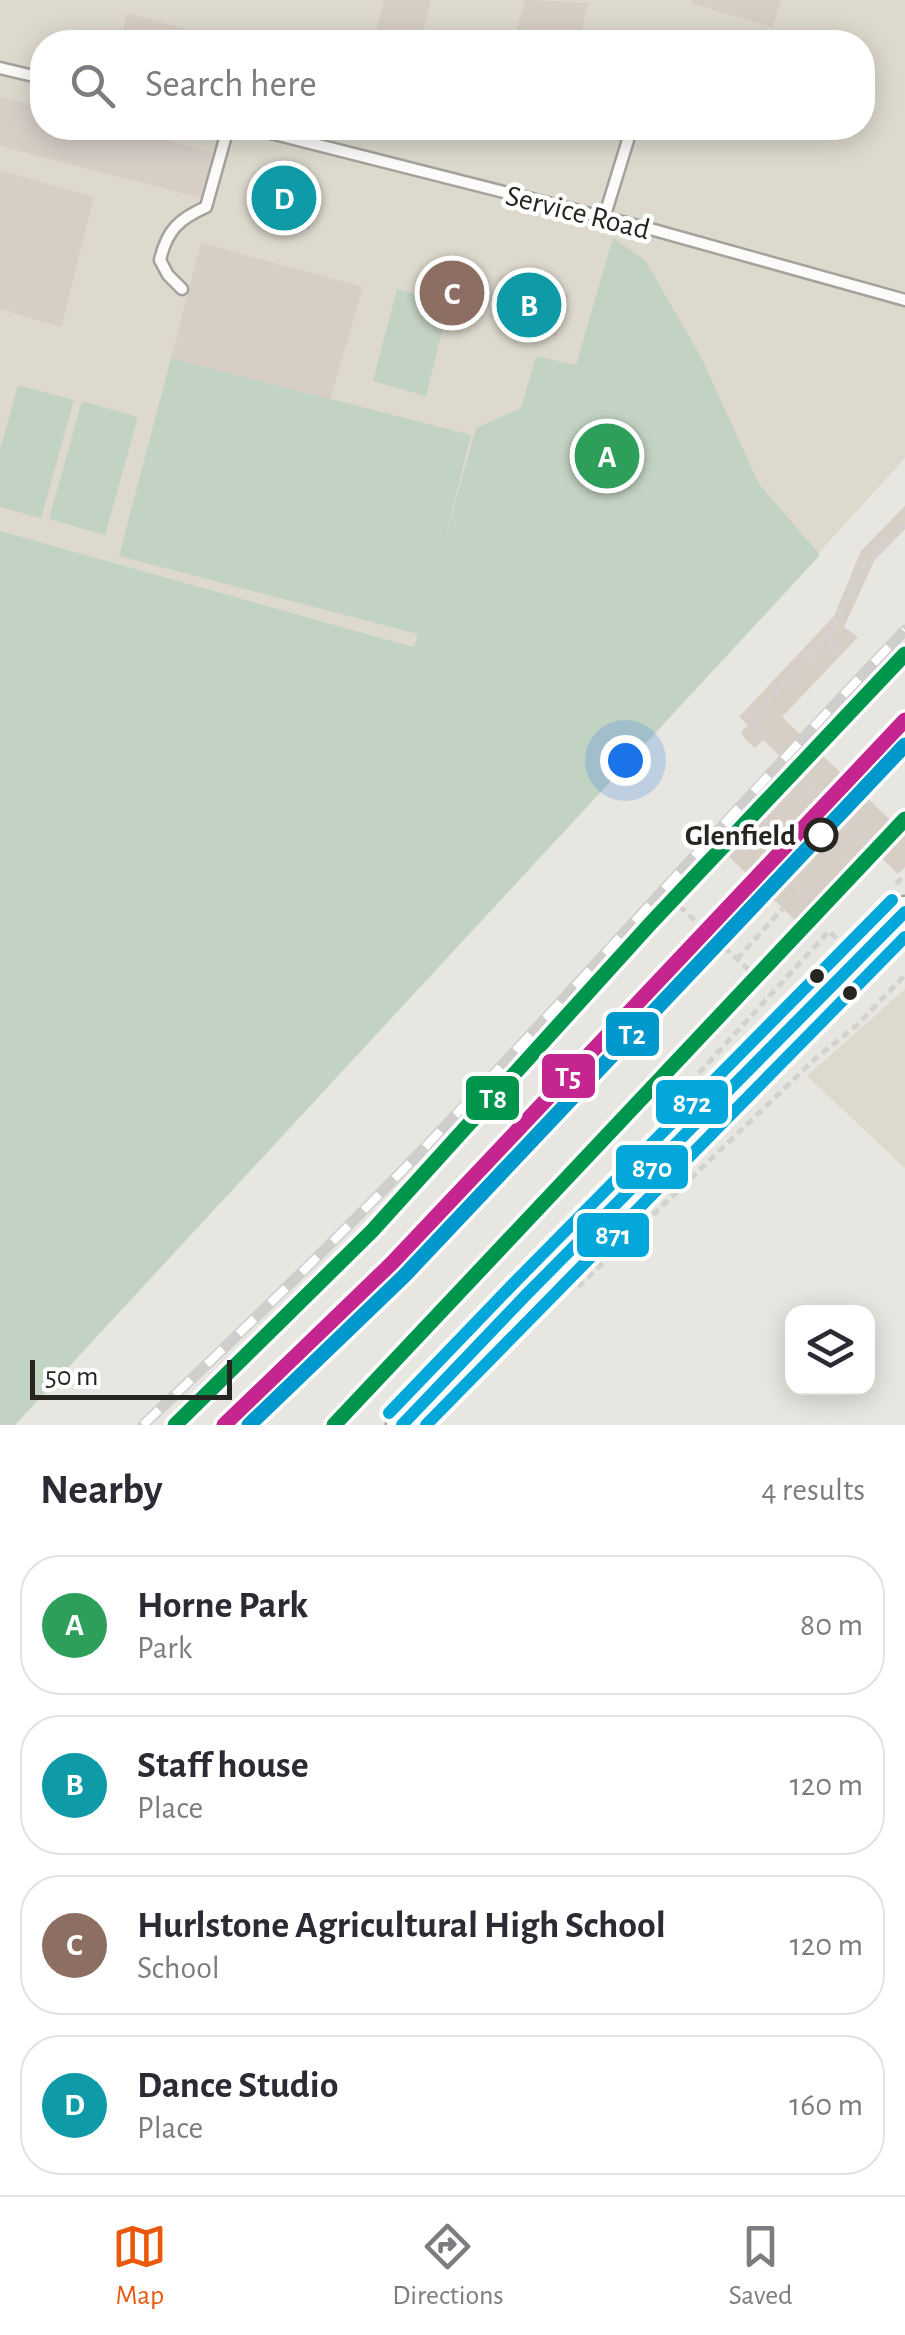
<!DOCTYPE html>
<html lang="en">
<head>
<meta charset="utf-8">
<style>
	body { margin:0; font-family:"Alegreya Sans",sans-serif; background:#f2f2f3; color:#2b2b33 }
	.controls { position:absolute; right:30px; bottom:30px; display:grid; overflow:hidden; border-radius:20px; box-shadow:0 5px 25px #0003 }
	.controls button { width:90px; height:90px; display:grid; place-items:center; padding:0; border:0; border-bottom:2px solid #e1e1e2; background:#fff; color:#2b2b33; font:50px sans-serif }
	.scale { position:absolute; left:30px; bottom:25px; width:202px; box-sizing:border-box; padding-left:10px; border:5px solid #262520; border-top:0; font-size:28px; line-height:35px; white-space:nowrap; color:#262520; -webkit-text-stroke:8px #fff; paint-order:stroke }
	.you { position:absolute; left:625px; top:760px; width:35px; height:35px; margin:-25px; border:8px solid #fff; border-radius:50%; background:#1a73e8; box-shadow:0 0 0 15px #1a73e833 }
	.badge { display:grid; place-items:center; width:65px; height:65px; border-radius:50%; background:#ea580c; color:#fff; font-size:32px; font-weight:700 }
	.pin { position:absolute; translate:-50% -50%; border:5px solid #fff; box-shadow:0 2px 10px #0006 }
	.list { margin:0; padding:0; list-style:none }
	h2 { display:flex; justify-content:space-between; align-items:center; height:130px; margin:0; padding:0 40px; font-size:42px }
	h2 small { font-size:32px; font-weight:400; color:#7c7c81 }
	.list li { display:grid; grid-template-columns:65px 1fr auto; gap:30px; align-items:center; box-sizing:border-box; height:140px; margin:0 20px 20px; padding:0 20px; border:2px solid #e1e1e2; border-radius:40px }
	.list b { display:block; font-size:38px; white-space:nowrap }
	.list p { margin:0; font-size:32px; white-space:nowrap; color:#7c7c81 }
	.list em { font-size:32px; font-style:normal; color:#7c7c81 }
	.icon { flex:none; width:55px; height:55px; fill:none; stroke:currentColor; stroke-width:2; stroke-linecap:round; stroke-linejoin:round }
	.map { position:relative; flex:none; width:905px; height:1425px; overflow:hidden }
	.search { position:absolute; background:#fff; box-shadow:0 5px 25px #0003; left:30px; right:30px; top:30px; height:110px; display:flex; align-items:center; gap:25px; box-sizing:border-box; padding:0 35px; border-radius:40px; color:#7c7c81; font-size:38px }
	.sheet { height:770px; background:#fff }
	nav { display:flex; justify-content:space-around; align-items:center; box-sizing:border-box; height:140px; border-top:2px solid #e1e1e2; background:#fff; font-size:28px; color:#7c7c81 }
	nav a { display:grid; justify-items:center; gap:5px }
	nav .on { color:#ea580c }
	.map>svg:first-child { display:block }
	.built { fill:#ddd9cd; fill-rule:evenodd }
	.green { fill:#c3d3c3 }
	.building { fill:#d7cec6 }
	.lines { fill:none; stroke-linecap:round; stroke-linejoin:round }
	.lane-casing { stroke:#a4a29d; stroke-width:15 }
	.secondary-casing { stroke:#a4a29d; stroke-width:35 }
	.path { stroke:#d4d2d1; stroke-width:5; stroke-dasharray:8 5; stroke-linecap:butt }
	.lane { stroke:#fcfbfa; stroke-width:10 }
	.secondary { stroke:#fcfbfa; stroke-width:30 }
	.rail-casing { stroke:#cfcecc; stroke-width:11 }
	.rail { stroke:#fff; stroke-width:8; stroke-dasharray:22; stroke-linecap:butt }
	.bus-1-casing { stroke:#fff; stroke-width:20 }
	.bus-2-casing { stroke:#fff; stroke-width:20 }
	.bus-3-casing { stroke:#fff; stroke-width:20 }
	.bus-1 { stroke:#04a7da; stroke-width:12 }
	.bus-2 { stroke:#04a7da; stroke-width:12 }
	.bus-3 { stroke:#04a7da; stroke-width:12 }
	.rail-1-casing { stroke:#fff; stroke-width:22 }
	.rail-2-casing { stroke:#fff; stroke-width:22 }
	.rail-3-casing { stroke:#fff; stroke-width:22 }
	.rail-1 { stroke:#c4258f; stroke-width:15 }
	.rail-2 { stroke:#0098cd; stroke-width:15 }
	.rail-3 { stroke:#00954c; stroke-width:15 }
	.stop-dot { fill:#fff; stroke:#262520; stroke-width:5 }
	.bus-dot { fill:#262520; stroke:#fff; stroke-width:4 }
	.labels { text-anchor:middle; stroke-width:9; stroke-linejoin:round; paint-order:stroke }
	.street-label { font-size:30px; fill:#262520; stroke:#fff }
	.stop-label { font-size:30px; font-weight:bold; fill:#262520; stroke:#fff; text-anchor:end }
	.line-badge { stroke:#fff; stroke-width:4 }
	.badge-label { font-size:28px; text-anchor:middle; font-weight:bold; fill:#fff }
</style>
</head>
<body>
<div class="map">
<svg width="905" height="1425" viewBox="0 0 905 1425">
	<rect width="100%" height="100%" fill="#e8e6e0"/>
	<g class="built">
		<path d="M0,0H905V458L668,718L0,531ZM42,42H862V128H42Z"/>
		<path d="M905,989V1168L807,1076Z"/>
	</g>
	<g class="green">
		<path d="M613,238L645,260L701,357L759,484L820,555L15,1425H0V531L414,647L418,634L119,556L171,358L471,435L445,539L476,428L521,408L536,356L576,365Z"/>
		<path d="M397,289L449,304L426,396L373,381Z"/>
		<path d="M18,385L74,400L41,518L0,507V450Z"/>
		<path d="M82,401L138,417L105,535L49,519Z"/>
	</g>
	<g class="building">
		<path d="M384,0H431L420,42H373Z"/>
		<path d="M525,0L589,3L578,42H442L446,30L514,39Z"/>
		<path d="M693,0H781L773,27L692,4Z"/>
		<path d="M127,13L229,41V42H120Z"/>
		<path d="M0,96L42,108V128H148L146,135L213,153L201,198L0,146Z"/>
		<path d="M573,128H611L609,139Z"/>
		<path d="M259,167L322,185L309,229L247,211Z"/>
		<path d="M0,170L94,197L61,327L0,309Z"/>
		<path d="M201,243L363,287L330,399L171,358Z"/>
		<path d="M501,275L569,294L557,336L489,317Z"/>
		<path d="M905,506V529L874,561L844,627L858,637L782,717L903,832L905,830V867L898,874L872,849L800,925L722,850L797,772L763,740L755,748L746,740L741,732L748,725L739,717L834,616L861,551Z"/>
	</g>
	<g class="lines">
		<g class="lane-casing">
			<g id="lane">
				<path d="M0,68L42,78"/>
				<path d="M251,128L654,230L905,300"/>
				<path d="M604,218L628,140"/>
				<path d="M182,289L168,275L160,260C167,230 179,219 206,207L228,128"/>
			</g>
		</g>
		<g class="secondary-casing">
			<path id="secondary" d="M402,1425C565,1249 739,1085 905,912"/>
		</g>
		<g class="path">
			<path d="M830,659L835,627"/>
			<path d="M754,739L753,717L827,636L863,567L905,523"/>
			<path d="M796,782L818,802"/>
			<path d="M843,822L869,846"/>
			<path d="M751,849L757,846"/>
			<path d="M896,884L905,875"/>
			<path d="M798,894L803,891"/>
			<path d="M679,906L702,927"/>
			<path d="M724,947L751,972"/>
			<path d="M737,959L783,908"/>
			<path d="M655,1121L829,931L840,942"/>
			<path d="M578,1287L815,1059L856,1026L905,975"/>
		</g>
		<use href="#lane" class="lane"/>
		<use href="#secondary" class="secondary"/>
		<g class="rail-casing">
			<path id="rail" d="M143,1425C246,1328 348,1229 445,1126C600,962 749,793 905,630"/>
		</g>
		<use href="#rail" class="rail"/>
		<g class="bus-1-casing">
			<path id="bus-1" d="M402,1425L526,1295L905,912"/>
		</g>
		<g class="bus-2-casing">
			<path id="bus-2" d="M426,1425L905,937"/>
		</g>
		<g class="bus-3-casing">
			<path id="bus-3" d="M389,1413L514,1283L892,900"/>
		</g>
		<use href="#bus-1" class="bus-1"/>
		<use href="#bus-2" class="bus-2"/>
		<use href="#bus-3" class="bus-3"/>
		<g class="rail-1-casing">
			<path id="rail-1" d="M224,1425L392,1263L905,720"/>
		</g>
		<g class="rail-2-casing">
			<path id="rail-2" d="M249,1425L405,1275L905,745"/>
		</g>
		<g class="rail-3-casing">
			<g id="rail-3">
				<path d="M175,1425L372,1231L650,924L905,654"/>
				<path d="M334,1425L905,819"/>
			</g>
		</g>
		<use href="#rail-1" class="rail-1"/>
		<use href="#rail-2" class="rail-2"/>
		<use href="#rail-3" class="rail-3"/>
	</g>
	<circle class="stop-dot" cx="821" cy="835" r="15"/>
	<g class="bus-dot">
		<circle cx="817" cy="976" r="9"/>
		<circle cx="850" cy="993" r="9"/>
	</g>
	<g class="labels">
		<g class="street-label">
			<text transform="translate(578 212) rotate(14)" y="10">Service Road</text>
		</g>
		<g class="stop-label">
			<text x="796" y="845">Glenfield</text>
		</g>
	</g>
	<g class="line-badge">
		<rect x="604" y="1010" width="57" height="48" rx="10" fill="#0098cd"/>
		<rect x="540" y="1052" width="57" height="48" rx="10" fill="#c4258f"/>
		<rect x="464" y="1074" width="57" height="48" rx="10" fill="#00954c"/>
		<rect x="654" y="1078" width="76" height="48" rx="10" fill="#04a7da"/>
		<rect x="614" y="1143" width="76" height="48" rx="10" fill="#04a7da"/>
		<rect x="575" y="1211" width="76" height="48" rx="10" fill="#04a7da"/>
	</g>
	<g class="badge-label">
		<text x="632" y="1044">T2</text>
		<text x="568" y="1086">T5</text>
		<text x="493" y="1108">T8</text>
		<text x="692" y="1112">872</text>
		<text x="652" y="1177">870</text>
		<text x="613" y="1244">871</text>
	</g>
</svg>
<div class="controls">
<button><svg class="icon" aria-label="layers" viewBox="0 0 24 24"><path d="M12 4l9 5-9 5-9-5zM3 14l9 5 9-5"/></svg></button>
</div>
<div class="scale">50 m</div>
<div class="you"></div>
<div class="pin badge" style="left:607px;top:456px;background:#2e9e5b">A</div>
<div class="pin badge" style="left:529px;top:305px;background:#0f9aa8">B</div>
<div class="pin badge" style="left:452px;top:293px;background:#8d6e63">C</div>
<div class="pin badge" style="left:284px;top:198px;background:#0f9aa8">D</div>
<div class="search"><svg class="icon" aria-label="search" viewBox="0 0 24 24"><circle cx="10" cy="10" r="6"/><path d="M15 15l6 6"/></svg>Search here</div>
</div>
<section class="sheet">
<h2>Nearby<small>4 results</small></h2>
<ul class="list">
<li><span class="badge" style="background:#2e9e5b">A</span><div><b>Horne Park</b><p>Park</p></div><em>80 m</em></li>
<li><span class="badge" style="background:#0f9aa8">B</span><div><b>Staff house</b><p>Place</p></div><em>120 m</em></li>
<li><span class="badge" style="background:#8d6e63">C</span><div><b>Hurlstone Agricultural High School</b><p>School</p></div><em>120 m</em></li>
<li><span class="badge" style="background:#0f9aa8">D</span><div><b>Dance Studio</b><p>Place</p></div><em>160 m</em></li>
</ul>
</section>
<nav>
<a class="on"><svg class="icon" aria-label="map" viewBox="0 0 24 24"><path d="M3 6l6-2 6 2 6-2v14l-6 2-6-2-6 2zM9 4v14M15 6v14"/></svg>Map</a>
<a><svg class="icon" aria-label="directions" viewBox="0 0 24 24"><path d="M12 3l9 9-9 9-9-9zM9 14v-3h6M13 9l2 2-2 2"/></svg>Directions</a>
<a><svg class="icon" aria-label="saved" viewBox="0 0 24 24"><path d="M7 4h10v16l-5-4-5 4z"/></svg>Saved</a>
</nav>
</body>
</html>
